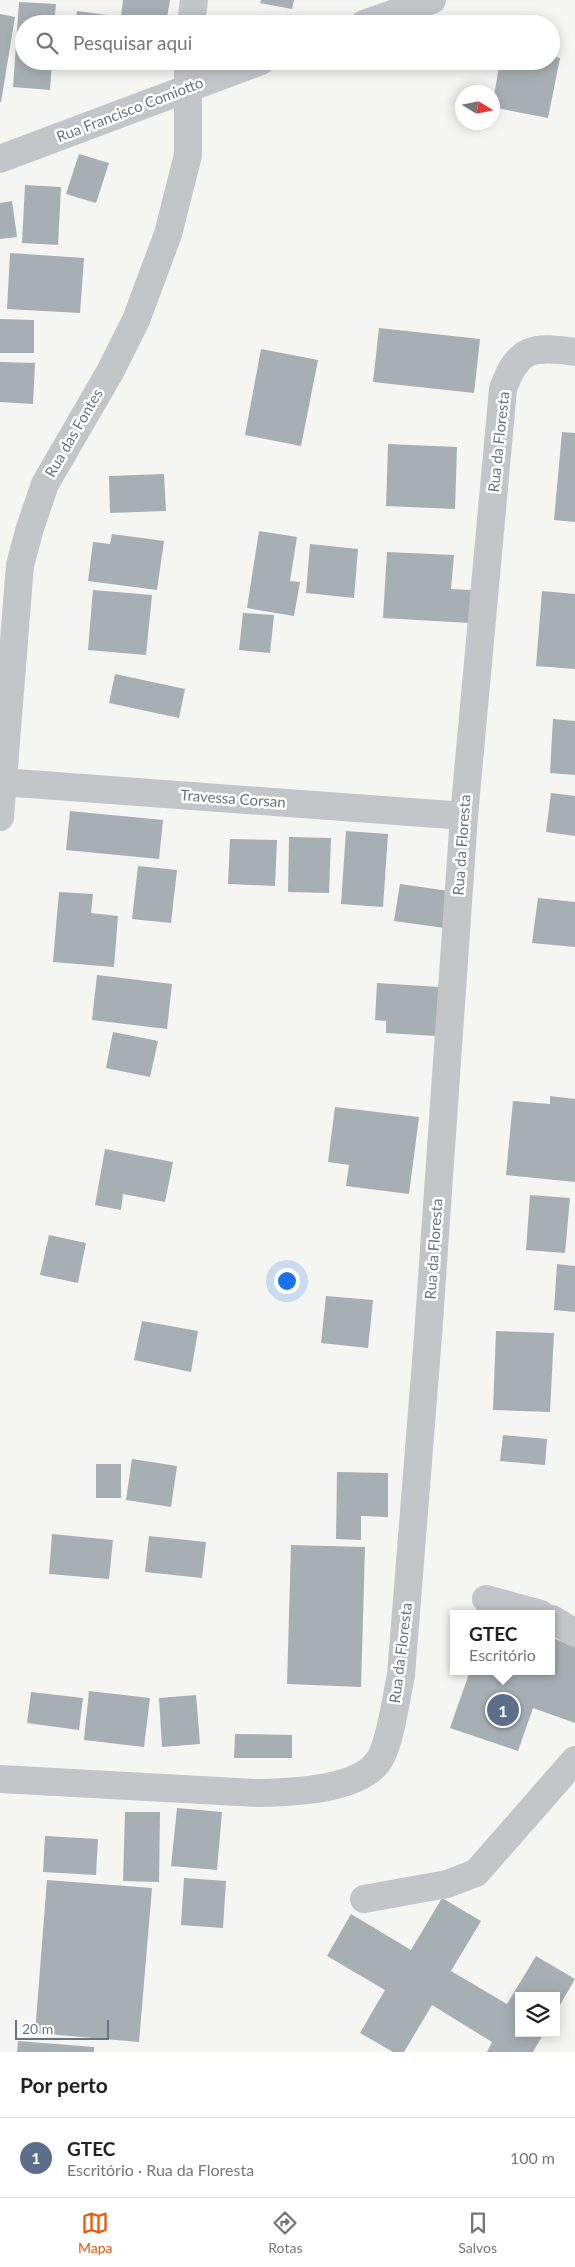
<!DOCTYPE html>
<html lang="pt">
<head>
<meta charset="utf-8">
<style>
	body { margin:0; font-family:Lato,sans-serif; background:#f6f6f6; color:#222 }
	.controls { position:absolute; right:15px; bottom:15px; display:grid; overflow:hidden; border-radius:0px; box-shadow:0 2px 12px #0003 }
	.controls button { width:45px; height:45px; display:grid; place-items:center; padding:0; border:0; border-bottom:1px solid #e0e0e0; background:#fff; color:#222; font:25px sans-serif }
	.compass { position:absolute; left:455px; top:85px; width:45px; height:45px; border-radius:50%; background:#fff; box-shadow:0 2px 12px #0003; rotate:100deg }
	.scale { position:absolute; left:15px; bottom:12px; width:94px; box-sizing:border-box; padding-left:5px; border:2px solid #647682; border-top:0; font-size:14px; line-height:18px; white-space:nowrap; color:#647682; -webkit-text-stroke:4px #fff; paint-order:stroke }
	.you { position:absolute; left:286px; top:1280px; width:18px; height:18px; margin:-12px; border:4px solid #fff; border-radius:50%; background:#1a73e8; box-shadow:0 0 0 8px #1a73e833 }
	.badge { display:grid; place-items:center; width:32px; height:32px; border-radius:50%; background:#ea580c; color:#fff; font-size:16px; font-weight:700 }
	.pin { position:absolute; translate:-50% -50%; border:2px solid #fff; box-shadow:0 1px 5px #0006 }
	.popup { position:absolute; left:450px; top:1610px; width:105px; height:65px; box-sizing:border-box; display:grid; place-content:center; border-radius:0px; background:#fff; filter:drop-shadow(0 1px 4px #0005); font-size:16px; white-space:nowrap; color:#767676 }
	.popup b { font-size:19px; color:#222 }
	.popup::after { content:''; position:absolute; left:50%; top:100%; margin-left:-10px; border:10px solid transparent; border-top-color:#fff }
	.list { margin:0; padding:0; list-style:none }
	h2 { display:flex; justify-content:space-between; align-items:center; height:65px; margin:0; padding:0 20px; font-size:21px }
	h2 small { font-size:16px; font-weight:400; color:#767676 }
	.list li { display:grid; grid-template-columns:32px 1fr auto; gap:15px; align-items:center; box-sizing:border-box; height:80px; padding:0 20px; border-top:1px solid #e0e0e0 }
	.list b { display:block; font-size:19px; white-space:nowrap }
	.list p { margin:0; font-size:16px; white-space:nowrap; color:#767676 }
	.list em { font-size:16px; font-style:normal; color:#767676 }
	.icon { flex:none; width:28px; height:28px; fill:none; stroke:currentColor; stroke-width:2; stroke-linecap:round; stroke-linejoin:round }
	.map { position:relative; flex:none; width:575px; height:2052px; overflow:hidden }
	.search { position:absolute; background:#fff; box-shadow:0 2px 12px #0003; left:15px; right:15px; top:15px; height:55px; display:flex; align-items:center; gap:12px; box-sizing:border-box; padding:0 18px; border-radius:28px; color:#767676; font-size:19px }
	.sheet { height:145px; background:#fff }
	nav { display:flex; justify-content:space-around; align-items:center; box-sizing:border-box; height:70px; border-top:1px solid #e0e0e0; background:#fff; font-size:14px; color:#767676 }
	nav a { display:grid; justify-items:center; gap:2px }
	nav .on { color:#ea580c }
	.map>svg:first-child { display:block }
	.building { fill:#a6afb4 }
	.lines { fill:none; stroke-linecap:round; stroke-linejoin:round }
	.minor { stroke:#c2c6c9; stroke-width:28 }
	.labels { text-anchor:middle; stroke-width:5; stroke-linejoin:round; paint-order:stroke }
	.street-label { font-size:15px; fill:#647682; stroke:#fff }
</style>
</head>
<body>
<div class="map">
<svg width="575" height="2052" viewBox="0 0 575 2052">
	<rect width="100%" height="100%" fill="#f5f5f1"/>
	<g class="building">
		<path d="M123,0H170L166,24H120Z"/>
		<path d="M261,0H294L292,9L260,3Z"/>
		<path d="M19,2L56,4L54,24H24V61H52L50,90L13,87Z"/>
		<path d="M77,11L107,15L106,24H75Z"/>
		<path d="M0,14L15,17L1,102H0Z"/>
		<path d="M551,56L560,58L548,118L492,107L500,61H551Z"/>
		<path d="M79,154L109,163L96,203L66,194Z"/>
		<path d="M25,185L61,187L58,245L22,243Z"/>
		<path d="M12,201L17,237L0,239V203Z"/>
		<path d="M10,253L84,258L80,313L7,309Z"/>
		<path d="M0,319L34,320V353H0Z"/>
		<path d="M379,328L480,339L474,393L373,382Z"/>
		<path d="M261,349L318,360L301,446L245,435Z"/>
		<path d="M0,362L35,363L33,404L0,402Z"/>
		<path d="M562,432L575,433V522L554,520Z"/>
		<path d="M388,444L457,447L455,509L386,506Z"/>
		<path d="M164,474L166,511L110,513L109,476Z"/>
		<path d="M259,531L297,537L290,581L300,582L294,616L247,608Z"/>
		<path d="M112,534L164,541L157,590L88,581L93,542L110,544Z"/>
		<path d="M310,544L358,549L354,598L306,593Z"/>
		<path d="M387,552L454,555L451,589L472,590L470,623L383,618Z"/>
		<path d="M93,590L152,595L146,655L88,650Z"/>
		<path d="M542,591L575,594V669L536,666Z"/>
		<path d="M243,613L274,615L270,653L239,650Z"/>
		<path d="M115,674L185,689L179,718L109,703Z"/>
		<path d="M553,719L575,721V775L550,773Z"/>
		<path d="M551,793L575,796V836L546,832Z"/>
		<path d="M70,811L163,820L159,859L66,850Z"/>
		<path d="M346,831L388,834L383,907L341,904Z"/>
		<path d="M289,837L331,838L329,893L288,892Z"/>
		<path d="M230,839L277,840L275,886L228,884Z"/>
		<path d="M138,866L177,870L171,923L132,919Z"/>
		<path d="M400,884L449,891L444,928L394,921Z"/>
		<path d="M59,892L93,894L91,913L118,916L114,967L53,962Z"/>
		<path d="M538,898L575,902V947L532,943Z"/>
		<path d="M97,975L172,984L167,1029L92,1020Z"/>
		<path d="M377,983L439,987L436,1036L386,1033V1021L375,1020Z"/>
		<path d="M113,1032L158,1041L150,1077L106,1068Z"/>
		<path d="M550,1096L575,1099V1182L506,1175L513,1101L550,1104Z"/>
		<path d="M335,1107L419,1117L409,1194L346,1186L349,1165L328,1162Z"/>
		<path d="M105,1149L173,1162L165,1202L123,1194L121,1210L95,1205Z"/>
		<path d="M530,1195L570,1198L565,1253L526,1250Z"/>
		<path d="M49,1235L86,1243L78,1283L40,1275Z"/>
		<path d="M557,1264L575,1266V1312L554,1310Z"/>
		<path d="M326,1296L373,1300L368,1348L321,1343Z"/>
		<path d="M142,1321L198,1331L191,1372L134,1360Z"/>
		<path d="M496,1331L554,1333L550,1412L493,1410Z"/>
		<path d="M503,1435L547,1439L545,1465L500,1461Z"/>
		<path d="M132,1459L177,1466L171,1507L126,1500Z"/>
		<rect x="96" y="1464" width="25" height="34"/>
		<path d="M337,1472L388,1473V1517L361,1516V1540L336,1539Z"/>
		<path d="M52,1534L113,1540L109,1579L49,1574Z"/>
		<path d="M149,1536L206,1542L202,1578L145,1572Z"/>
		<path d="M291,1545L365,1547L361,1687L287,1684Z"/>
		<path d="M552,1638L575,1646V1723L533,1708L518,1751L450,1728L470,1671H552Z"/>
		<path d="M89,1691L150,1698L144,1747L84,1740Z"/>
		<path d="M31,1692L83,1698L79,1730L27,1723Z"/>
		<path d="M196,1695L200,1744L162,1747L159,1698Z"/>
		<path d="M235,1734L292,1735V1758H234Z"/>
		<path d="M177,1808L222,1812L217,1870L171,1866Z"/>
		<path d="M125,1812H160L159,1882L123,1881Z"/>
		<path d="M45,1836L98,1839L96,1875L43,1872Z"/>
		<path d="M184,1878L226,1881L223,1928L181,1925Z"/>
		<path d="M47,1880L152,1888L139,2042L35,2033Z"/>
		<path d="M442,1898L481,1921L451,1971L507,2004L536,1956L575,1979L556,2012V1996H519V2033H544L533,2052H487L492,2042L432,2005L404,2052H393L360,2033L385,1990L327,1956L351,1914L411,1950Z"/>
		<path d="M18,2041L94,2047V2052H17Z"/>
	</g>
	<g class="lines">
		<g class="minor">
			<path d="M191,24L194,0"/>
			<path d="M364,24L432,0"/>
			<path d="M0,159L261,61"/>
			<path d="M2,782L464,816"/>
			<path d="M0,817L20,565L30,528L45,484L110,372L136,320L168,234L188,155V61"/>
			<path d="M486,1599L541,1614"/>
			<path d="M552,1619L575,1633"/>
			<path d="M0,1779L257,1793C290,1792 364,1791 381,1757C391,1738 396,1698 401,1675L428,1336L464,816L503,389C518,347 533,346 575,352"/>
			<path d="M364,1899L447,1884L476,1873L575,1760"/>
		</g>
	</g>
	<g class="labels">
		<g class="street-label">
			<text transform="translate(130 110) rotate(-21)" y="5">Rua Francisco Comiotto</text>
			<text transform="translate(74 433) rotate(-60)" y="5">Rua das Fontes</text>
			<text transform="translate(499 442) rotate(-84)" y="5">Rua da Floresta</text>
			<text transform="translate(233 799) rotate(4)" y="5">Travessa Corsan</text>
			<text transform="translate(462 845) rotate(-86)" y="5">Rua da Floresta</text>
			<text transform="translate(434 1249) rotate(-86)" y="5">Rua da Floresta</text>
			<text transform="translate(401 1653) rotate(-83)" y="5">Rua da Floresta</text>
		</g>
	</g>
</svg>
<div class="controls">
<button><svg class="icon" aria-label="layers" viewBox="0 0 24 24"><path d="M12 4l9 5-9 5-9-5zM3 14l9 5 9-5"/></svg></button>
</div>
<svg class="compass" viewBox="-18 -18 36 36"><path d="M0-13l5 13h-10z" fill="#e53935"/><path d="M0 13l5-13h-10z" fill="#767676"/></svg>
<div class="scale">20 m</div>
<div class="you"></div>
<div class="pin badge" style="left:503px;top:1710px;background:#5c6f8a">1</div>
<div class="popup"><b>GTEC</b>Escritório</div>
<div class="search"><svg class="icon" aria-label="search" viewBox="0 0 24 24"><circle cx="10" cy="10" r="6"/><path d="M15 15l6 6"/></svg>Pesquisar aqui</div>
</div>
<section class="sheet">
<h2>Por perto<small></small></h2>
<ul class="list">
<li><span class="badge" style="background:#5c6f8a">1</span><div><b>GTEC</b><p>Escritório · Rua da Floresta</p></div><em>100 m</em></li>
</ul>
</section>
<nav>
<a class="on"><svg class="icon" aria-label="map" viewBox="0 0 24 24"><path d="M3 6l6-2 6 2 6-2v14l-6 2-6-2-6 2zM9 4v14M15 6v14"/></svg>Mapa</a>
<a><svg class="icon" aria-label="directions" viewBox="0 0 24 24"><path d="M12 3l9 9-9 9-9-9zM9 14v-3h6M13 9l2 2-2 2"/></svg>Rotas</a>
<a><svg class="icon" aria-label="saved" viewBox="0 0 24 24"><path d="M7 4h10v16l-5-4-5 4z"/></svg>Salvos</a>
</nav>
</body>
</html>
